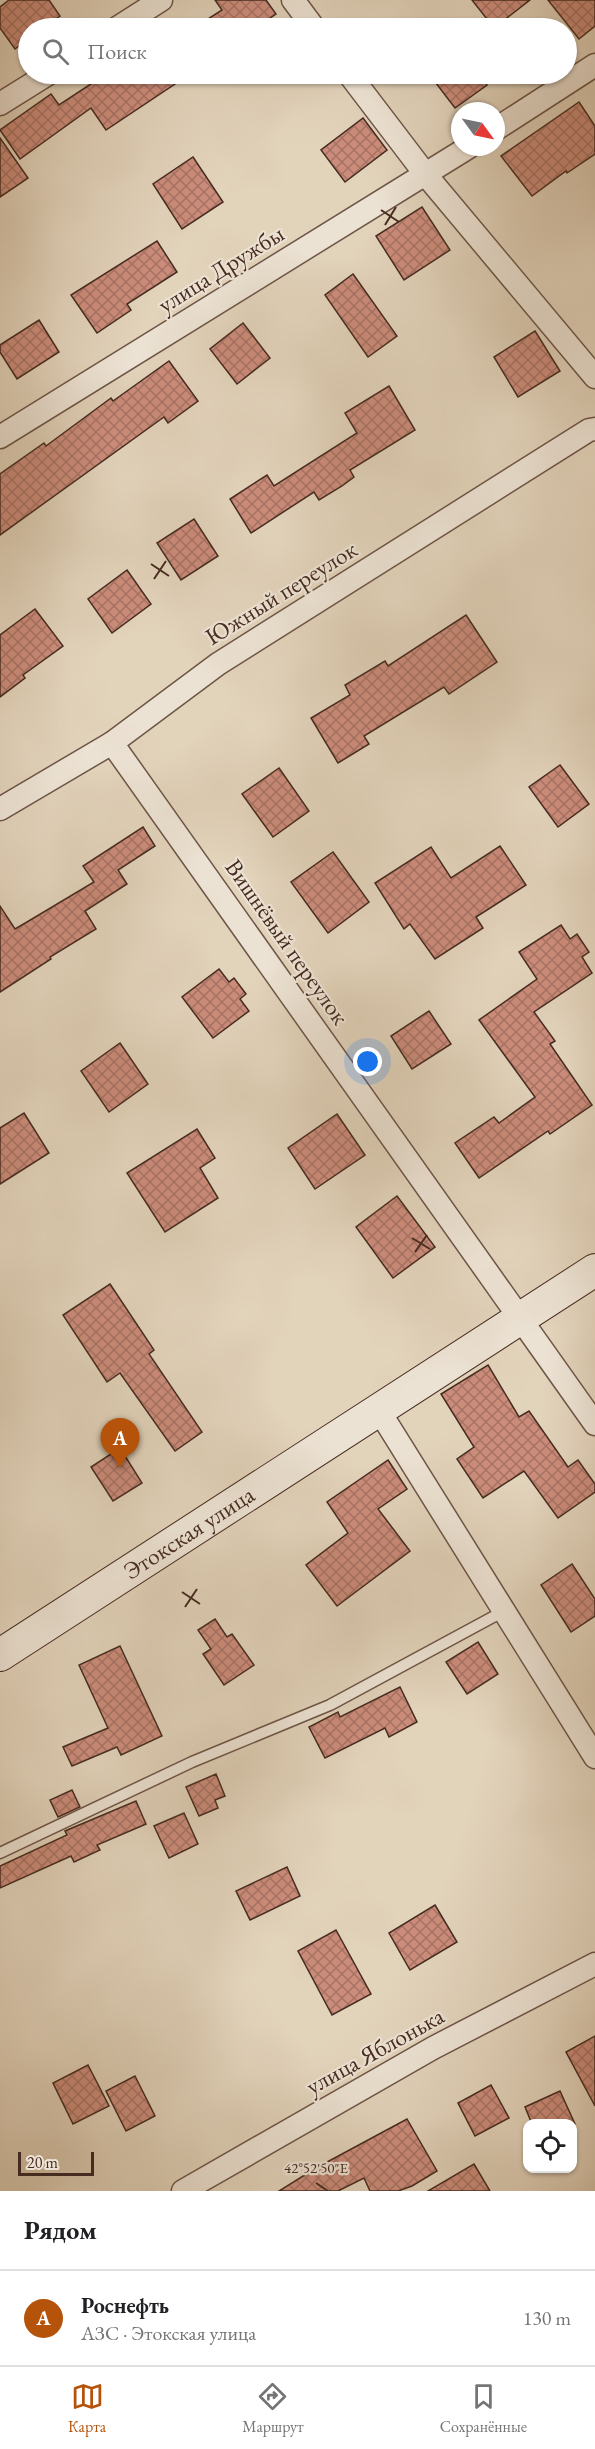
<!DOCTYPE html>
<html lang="ru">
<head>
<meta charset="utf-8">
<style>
	body { margin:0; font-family:"EB Garamond",serif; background:#f6f6f6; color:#202124 }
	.controls { position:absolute; right:18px; bottom:18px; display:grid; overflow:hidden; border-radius:12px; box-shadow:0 2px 4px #0004 }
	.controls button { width:54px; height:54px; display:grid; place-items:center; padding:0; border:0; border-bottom:2px solid #e0e0e0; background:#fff; color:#202124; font:30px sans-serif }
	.compass { position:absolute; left:451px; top:102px; width:54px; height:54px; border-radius:50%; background:#fff; box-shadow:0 2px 4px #0004; rotate:123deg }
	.scale { position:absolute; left:18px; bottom:15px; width:76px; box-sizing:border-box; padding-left:6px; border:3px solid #462b20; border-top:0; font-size:16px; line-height:21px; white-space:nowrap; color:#462b20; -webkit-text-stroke:4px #ece2d3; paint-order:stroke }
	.you { position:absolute; left:368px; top:1062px; width:21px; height:21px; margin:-15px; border:4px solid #fff; border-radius:50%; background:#1a73e8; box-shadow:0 0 0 9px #1a73e833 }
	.badge { display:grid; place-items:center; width:39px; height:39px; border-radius:50%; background:#b45309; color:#fff; font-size:20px; font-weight:700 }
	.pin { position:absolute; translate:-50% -50px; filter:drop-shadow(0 2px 3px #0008) }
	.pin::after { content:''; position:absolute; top:32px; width:21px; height:18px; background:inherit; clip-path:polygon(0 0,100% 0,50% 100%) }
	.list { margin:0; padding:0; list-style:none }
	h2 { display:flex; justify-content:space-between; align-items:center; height:78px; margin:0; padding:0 24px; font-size:26px }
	h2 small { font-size:20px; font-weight:400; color:#757577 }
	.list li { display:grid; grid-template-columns:39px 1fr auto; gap:18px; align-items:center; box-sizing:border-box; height:96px; padding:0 24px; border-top:2px solid #e0e0e0 }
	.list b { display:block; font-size:22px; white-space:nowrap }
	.list p { margin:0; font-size:20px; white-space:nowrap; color:#757577 }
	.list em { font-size:20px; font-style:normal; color:#757577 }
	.icon { flex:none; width:33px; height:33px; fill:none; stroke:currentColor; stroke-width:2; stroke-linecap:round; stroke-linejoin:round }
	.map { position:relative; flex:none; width:595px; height:2191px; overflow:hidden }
	.search { position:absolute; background:#fff; box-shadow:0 2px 4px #0004; left:18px; right:18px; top:18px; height:66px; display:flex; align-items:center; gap:15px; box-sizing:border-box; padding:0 21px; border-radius:33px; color:#757577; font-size:22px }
	.sheet { height:174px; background:#fff }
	nav { display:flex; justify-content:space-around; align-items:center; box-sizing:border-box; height:84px; border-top:2px solid #e0e0e0; background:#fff; font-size:16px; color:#757577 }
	nav a { display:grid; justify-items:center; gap:3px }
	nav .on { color:#b45309 }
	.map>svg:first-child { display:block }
	.building { fill:url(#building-cross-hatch); stroke:#462b20; stroke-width:1.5 }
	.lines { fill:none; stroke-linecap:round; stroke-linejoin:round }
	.lane-casing { stroke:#6d5547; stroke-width:13 }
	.street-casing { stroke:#6d5547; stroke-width:25 }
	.secondary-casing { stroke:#462b20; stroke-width:34 }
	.lane { stroke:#ece2d3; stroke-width:10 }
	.street { stroke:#ece2d3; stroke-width:22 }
	.secondary { stroke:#ece2d3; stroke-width:32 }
	.ticks { fill:none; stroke:#462b20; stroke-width:2 }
	.labels { text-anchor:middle; stroke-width:4.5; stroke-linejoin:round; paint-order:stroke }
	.street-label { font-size:24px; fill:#462b20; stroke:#ece2d3 }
	.ticks-label { font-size:15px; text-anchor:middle; fill:#462b20; stroke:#ece2d3; stroke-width:4.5; stroke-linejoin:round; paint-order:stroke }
</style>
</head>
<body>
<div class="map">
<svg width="595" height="2191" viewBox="0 0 595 2191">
	<defs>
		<pattern id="building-cross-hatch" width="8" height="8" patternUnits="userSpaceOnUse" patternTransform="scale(1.5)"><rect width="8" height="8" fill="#cc8c7b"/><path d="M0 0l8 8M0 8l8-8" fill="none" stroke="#a77364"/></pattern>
	</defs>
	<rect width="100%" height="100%" fill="#e2d3bb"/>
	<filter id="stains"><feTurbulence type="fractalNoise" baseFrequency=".00333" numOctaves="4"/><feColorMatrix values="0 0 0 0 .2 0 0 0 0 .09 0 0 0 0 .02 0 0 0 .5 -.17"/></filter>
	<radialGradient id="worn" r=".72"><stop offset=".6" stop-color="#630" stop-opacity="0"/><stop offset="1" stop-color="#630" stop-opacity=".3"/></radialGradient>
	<g class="building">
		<path d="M9,0H49L60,16L43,28H28V39L15,49L0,28V7Z"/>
		<path d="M215,0H266L276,14L255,28H194L222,10Z"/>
		<path d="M472,0H530L494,28Z"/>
		<path d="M548,0H595V26L579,39Z"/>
		<path d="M106,74H190L106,130L91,108L20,159L0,130L51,94L59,105Z"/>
		<path d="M429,74H478L487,85L455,108Z"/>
		<path d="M579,102L595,126V154L567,173L566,171L532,196L501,156Z"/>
		<path d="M363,118L387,150L345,182L321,150Z"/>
		<path d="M0,138L28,178L0,197Z"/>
		<path d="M193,157L223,202L182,229L153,184Z"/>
		<path d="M422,207L450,250L404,280L376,236Z"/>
		<path d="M157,241L177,272L127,304L131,310L97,333L71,295Z"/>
		<path d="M353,274L397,336L368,357L325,295Z"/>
		<path d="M39,320L59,352L17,379L0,352V345Z"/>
		<path d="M243,323L270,358L237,384L210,349Z"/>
		<path d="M535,331L560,371L518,397L494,357Z"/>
		<path d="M169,361L198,401L168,423L164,417L0,535V474L44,443L46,446L111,398L113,401Z"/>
		<path d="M389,386L415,430L350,470L354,477L342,486L319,500L314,492L251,533L230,499L267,475L274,486L357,433L345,413Z"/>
		<path d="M194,519L218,556L181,580L157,543Z"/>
		<path d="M127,570L151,604L112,633L88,599Z"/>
		<path d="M35,609L63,646L23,675L25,678L0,697V635Z"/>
		<path d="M466,615L497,662L449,694L444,687L364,736L369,744L338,763L311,718L350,695L345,685L385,661L388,666Z"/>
		<path d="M560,765L589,804L558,827L529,787Z"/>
		<path d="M279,768L309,811L273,837L242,794Z"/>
		<path d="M143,827L155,846L118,870L127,884L85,911L96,929L50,957L51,959L0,992V906L15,929L27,922L94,882L83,866Z"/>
		<path d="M500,846L526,885L476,917L483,928L435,959L410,924L404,929L375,883L431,847L451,878Z"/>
		<path d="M333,852L369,902L328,933L291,882Z"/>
		<path d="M561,925L570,939L577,934L589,952L582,957L592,973L534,1012L555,1041L550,1044L592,1105L550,1134L548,1131L479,1178L455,1143L494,1117L499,1123L535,1097L479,1020L537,979L519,952Z"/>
		<path d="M219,969L229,982L234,978L246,994L240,999L249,1011L213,1038L182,997Z"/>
		<path d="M429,1011L451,1044L412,1069L391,1036Z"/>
		<path d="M120,1043L148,1084L109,1112L81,1071Z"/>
		<path d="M24,1113L49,1153L0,1184V1128Z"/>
		<path d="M337,1114L365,1155L315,1189L288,1148Z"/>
		<path d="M197,1129L215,1158L200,1168L218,1198L165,1232L127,1173Z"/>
		<path d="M397,1196L435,1247L393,1278L356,1227Z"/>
		<path d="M110,1284L154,1350L149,1354L202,1432L175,1451L120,1373L107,1382L63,1315Z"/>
		<path d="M488,1365L519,1417L529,1411L568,1467L578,1460L595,1484V1492L558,1518L524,1471L483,1498L457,1459L474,1447L441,1394Z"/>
		<path d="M120,1448L142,1483L113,1501L91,1467Z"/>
		<path d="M388,1460L407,1489L378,1509L410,1551L337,1606L306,1565L348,1533L327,1502Z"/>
		<path d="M572,1564L595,1599V1616L571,1632L541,1585Z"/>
		<path d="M215,1619L227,1637L232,1634L254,1665L224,1685L203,1654L211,1649L198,1630Z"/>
		<path d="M478,1642L498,1674L467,1694L446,1662Z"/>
		<path d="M120,1646L162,1736L121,1755L117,1747L72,1766L63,1747L108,1728L79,1665Z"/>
		<path d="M400,1687L417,1722L389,1737L385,1728L325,1758L309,1727L338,1712L340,1717Z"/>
		<path d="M216,1774L225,1796L215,1800L218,1808L199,1816L186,1787Z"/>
		<path d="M72,1790L80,1807L58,1817L50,1800Z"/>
		<path d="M136,1801L146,1824L97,1845L100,1850L74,1862L71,1856L0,1888V1866L67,1835L65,1831Z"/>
		<path d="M184,1813L198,1844L169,1858L154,1826Z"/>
		<path d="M287,1867L300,1896L250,1920L236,1891Z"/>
		<path d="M435,1905L457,1942L410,1970L389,1933Z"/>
		<path d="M336,1930L371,1994L332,2015L298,1951Z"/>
		<path d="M595,2036V2106L566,2052Z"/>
		<path d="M88,2065L109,2106L73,2124L53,2083Z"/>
		<path d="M135,2076L155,2116L126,2131L106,2091Z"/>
		<path d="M491,2085L509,2118L475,2136L458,2103Z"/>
		<path d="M560,2091L575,2124H532L525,2107Z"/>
		<path d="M407,2119L437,2171L412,2186L398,2191H370L364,2178L338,2191H279L316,2168Z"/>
		<path d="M474,2164L490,2191H428Z"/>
	</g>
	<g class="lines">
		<g class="lane-casing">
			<path id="lane" d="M0,1853L192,1762L330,1705L504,1611"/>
		</g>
		<g class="street-casing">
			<g id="street">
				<path d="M293,0L314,28"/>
				<path d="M117,28L161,0"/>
				<path d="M349,74L426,175L595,377"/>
				<path d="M0,104L48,74"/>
				<path d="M496,129L595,65"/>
				<path d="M0,437L469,147"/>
				<path d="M112,743L595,1424"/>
				<path d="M0,809L112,743L218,664L589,430L595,429"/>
				<path d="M378,1409L595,1757"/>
				<path d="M183,2191L433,2048L595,1964"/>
			</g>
		</g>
		<g class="secondary-casing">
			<g id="secondary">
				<path id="s1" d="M0,1655L595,1270"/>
			</g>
		</g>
		<use href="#lane" class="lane"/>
		<use href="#street" class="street"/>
		<use href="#secondary" class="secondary"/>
	</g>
	<path class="ticks" d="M381,210L399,222M385,225L396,207M151,564L169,576M154,579L166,561M412,1238L430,1249M415,1252L427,1235M182,1592L200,1604M185,1607L197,1589M316,2183L328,2191"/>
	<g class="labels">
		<g class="street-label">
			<text transform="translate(221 269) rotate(-32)" y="8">улица Дружбы</text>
			<text transform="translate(281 593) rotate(-32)" y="8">Южный переулок</text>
			<text transform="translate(287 942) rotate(55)" y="8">Вишнёвый переулок</text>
			<text dy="8" stroke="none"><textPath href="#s1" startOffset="225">Этокская улица</textPath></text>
			<text transform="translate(375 2051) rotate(-29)" y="8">улица Яблонька</text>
		</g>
	</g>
	<g class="ticks-label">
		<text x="316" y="2173">42°52'50"E</text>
	</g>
	<rect width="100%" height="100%" filter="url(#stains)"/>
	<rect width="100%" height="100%" fill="url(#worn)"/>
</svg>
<div class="controls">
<button><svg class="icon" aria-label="locate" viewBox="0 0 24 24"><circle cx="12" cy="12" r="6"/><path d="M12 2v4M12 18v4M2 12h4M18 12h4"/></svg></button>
</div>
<svg class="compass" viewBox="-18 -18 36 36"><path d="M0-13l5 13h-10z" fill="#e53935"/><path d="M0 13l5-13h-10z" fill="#757577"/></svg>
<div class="scale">20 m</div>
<div class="you"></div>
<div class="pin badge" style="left:120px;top:1468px">A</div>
<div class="search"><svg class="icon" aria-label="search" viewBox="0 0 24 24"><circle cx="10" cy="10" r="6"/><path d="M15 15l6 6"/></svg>Поиск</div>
</div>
<section class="sheet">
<h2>Рядом<small></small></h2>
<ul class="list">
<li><span class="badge">A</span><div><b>Роснефть</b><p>АЗС · Этокская улица</p></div><em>130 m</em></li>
</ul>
</section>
<nav>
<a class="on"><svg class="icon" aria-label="map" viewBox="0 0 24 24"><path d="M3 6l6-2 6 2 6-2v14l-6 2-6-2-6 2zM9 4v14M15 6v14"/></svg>Карта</a>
<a><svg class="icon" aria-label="directions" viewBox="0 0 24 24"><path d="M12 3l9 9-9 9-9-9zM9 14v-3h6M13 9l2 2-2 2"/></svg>Маршрут</a>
<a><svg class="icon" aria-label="saved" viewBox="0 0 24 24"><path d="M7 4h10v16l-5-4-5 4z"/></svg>Сохранённые</a>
</nav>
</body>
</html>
